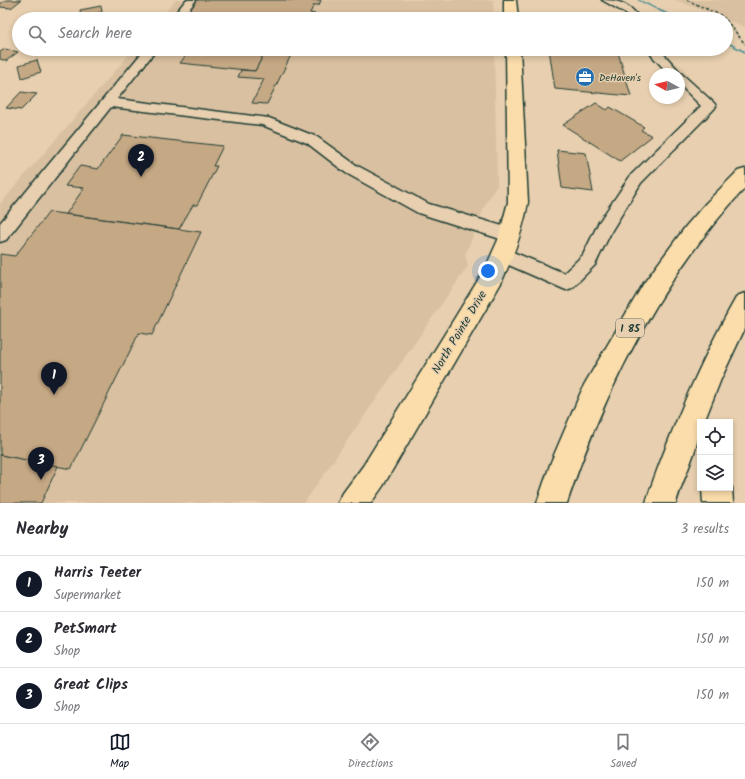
<!DOCTYPE html>
<html lang="en">
<head>
<meta charset="utf-8">
<style>
	body { margin:0; font-family:Kalam,sans-serif; background:#f7f7f7; color:#2b2b33 }
	.controls { position:absolute; right:12px; bottom:12px; display:grid; overflow:hidden; border-radius:0px; box-shadow:0 2px 6px #0003 }
	.controls button { width:36px; height:36px; display:grid; place-items:center; padding:0; border:0; border-bottom:1px solid #e1e1e2; background:#fff; color:#2b2b33; font:20px sans-serif }
	.compass { position:absolute; left:649px; top:68px; width:36px; height:36px; border-radius:50%; background:#fff; box-shadow:0 2px 6px #0003; rotate:278deg }
	.you { position:absolute; left:488px; top:271px; width:14px; height:14px; margin:-10px; border:3px solid #fff; border-radius:50%; background:#1a73e8; box-shadow:0 0 0 6px #1a73e833 }
	.badge { display:grid; place-items:center; width:26px; height:26px; border-radius:50%; background:#111827; color:#fff; font-size:13px; font-weight:700 }
	.pin { position:absolute; translate:-50% -33px; filter:drop-shadow(0 1px 2px #0008) }
	.pin::after { content:''; position:absolute; top:21px; width:14px; height:12px; background:inherit; clip-path:polygon(0 0,100% 0,50% 100%) }
	.list { margin:0; padding:0; list-style:none }
	h2 { display:flex; justify-content:space-between; align-items:center; height:52px; margin:0; padding:0 16px; font-size:17px }
	h2 small { font-size:13px; font-weight:400; color:#7c7c81 }
	.list li { display:grid; grid-template-columns:26px 1fr auto; gap:12px; align-items:center; box-sizing:border-box; height:56px; padding:0 16px; border-top:1px solid #e1e1e2 }
	.list b { display:block; font-size:15px; white-space:nowrap }
	.list p { margin:0; font-size:13px; white-space:nowrap; color:#7c7c81 }
	.list em { font-size:13px; font-style:normal; color:#7c7c81 }
	.icon { flex:none; width:22px; height:22px; fill:none; stroke:currentColor; stroke-width:2; stroke-linecap:round; stroke-linejoin:round }
	.map { position:relative; flex:none; width:745px; height:503px; overflow:hidden }
	.search { position:absolute; background:#fff; box-shadow:0 2px 6px #0003; left:12px; right:12px; top:12px; height:44px; display:flex; align-items:center; gap:10px; box-sizing:border-box; padding:0 14px; border-radius:22px; color:#7c7c81; font-size:15px }
	.sheet { height:220px; background:#fff }
	nav { display:flex; justify-content:space-around; align-items:center; box-sizing:border-box; height:56px; border-top:1px solid #e1e1e2; background:#fff; font-size:11px; color:#7c7c81 }
	nav a { display:grid; justify-items:center; gap:2px }
	nav .on { color:#111827 }
	.map>svg:first-child { display:block }
	.built { fill:#d9c0a0 }
	.lines { fill:none; stroke-linecap:round; stroke-linejoin:round }
	.stream { fill:#549094; fill-rule:evenodd }
	.building { fill:#c5a884; stroke:#1f3d34 }
	.minor-casing { stroke:#1f3d34; stroke-width:3 }
	.major-casing { stroke:#1f3d34; stroke-width:3 }
	.highway-casing { stroke:#1f3d34; stroke-width:3 }
	.path { stroke:#1f3d34; stroke-width:1.5; stroke-dasharray:3 2; stroke-linecap:butt }
	.minor { fill:#e7cfaf; fill-rule:evenodd }
	.major { fill:#fbddab; fill-rule:evenodd }
	.highway { fill:#fbddab; fill-rule:evenodd }
	.labels { text-anchor:middle; stroke-width:3; stroke-linejoin:round; paint-order:stroke }
	.far-poi-label { font-size:10px; fill:#1f3d34; stroke:#e7cfaf; text-anchor:start }
	.shield { fill:#e7cfaf; stroke:#5b6959; stroke-width:1 }
	.shield-label { font-size:11px; font-weight:bold; fill:#1f3d34 }
	.street-label { font-size:12px; fill:#1f3d34; stroke:#e7cfaf }
</style>
</head>
<body>
<div class="map">
<svg width="745" height="503" viewBox="0 0 745 503">
	<rect width="100%" height="100%" fill="#e7cfaf"/>
	<filter id="ink" filterUnits="userSpaceOnUse"><feTurbulence type="fractalNoise" baseFrequency=".025" numOctaves="2"/><feDisplacementMap in="SourceGraphic" scale="8" xChannelSelector="R" yChannelSelector="G"/><feConvolveMatrix kernelMatrix="1 2 1 2 8 2 1 2 1" color-interpolation-filters="sRGB"/></filter>
	<g filter="url(#ink)">
		<g class="built">
			<path d="M176,0H493L494,19H159Z"/>
			<path d="M675,0H745V27L726,19Z"/>
			<path d="M134,49H494L497,185L486,203L465,255L468,266L304,503H0V204Z"/>
		</g>
		<g class="lines">
			<g class="stream">
				<path d="M637,0H640L680,19H675Z"/>
				<path d="M726,41L745,51V53L726,43Z"/>
			</g>
		</g>
		<g class="building">
			<path d="M6,0H21L11,8L0,7V4Z"/>
			<path d="M197,0H321L319,5H314L310,13L315,14L312,19H182Z"/>
			<path d="M101,6L102,12L81,17L80,10Z"/>
			<path d="M51,14L49,19H37L40,15Z"/>
			<path d="M5,49L18,52L6,61L0,59V52Z"/>
			<path d="M158,49H191L188,53L157,50Z"/>
			<path d="M191,49H232L265,52L255,71L180,63Z"/>
			<path d="M232,49H293L291,55Z"/>
			<path d="M549,49H617L631,96L555,89Z"/>
			<path d="M265,52L291,55L267,104L252,103L264,79L238,77L241,70L255,71Z"/>
			<path d="M37,60L41,72L22,78L19,65Z"/>
			<path d="M21,92L37,94L21,110L6,108Z"/>
			<path d="M596,103L607,110L610,107L644,127L641,130L652,136L620,161L563,125Z"/>
			<path d="M123,135L223,146L213,166H217L197,205H193L179,229L66,214L84,188L65,186L80,166L98,169Z"/>
			<path d="M557,150L586,153L593,192L562,188Z"/>
			<path d="M49,212L201,232L152,335L139,333L71,469L0,455V254L15,256Z"/>
			<path d="M0,455L58,466L41,503H0Z"/>
		</g>
		<g class="lines">
			<g class="minor-casing">
				<g id="minor">
					<path d="M186,0H196L182,19H171Z"/>
					<path d="M602,0C619,0 630,4 640,19H630L625,13Z"/>
					<path d="M145,49H157L117,99L269,118L317,137L356,165L429,204L516,230L518,235L516,240L510,242L418,213L346,173L307,143L262,125L111,107L6,240L0,242V223Z"/>
					<path d="M647,49H659L682,74L714,103L716,106L714,109L641,183L612,230L595,265L572,288L566,290L497,260L494,255L497,250L503,248L564,273L583,255L599,222L631,175L701,106L679,84V74H669L653,57Z"/>
				</g>
			</g>
			<g class="major-casing">
				<g id="major">
					<path d="M504,0H516L518,19H504Z"/>
					<path d="M506,49H520L528,202C523,231 513,257 501,283L383,486L371,503H338L343,493L363,466L485,269L498,240L508,202Z"/>
				</g>
			</g>
			<g class="highway-casing">
				<g id="highway">
					<path d="M745,169V188C662,277 605,388 567,503H537L551,462L584,385L644,283L686,226L706,203L738,171Z"/>
					<path d="M745,293V328L721,379L704,422H700C700,448 683,477 676,503H646C653,479 663,455 672,432C691,385 712,340 737,296Z"/>
					<path d="M730,483L732,488L733,503H703L702,488H730Z"/>
				</g>
			</g>
			<g class="path">
				<path d="M687,0L720,15L725,19"/>
				<path d="M726,20L745,44"/>
			</g>
			<use href="#minor" class="minor"/>
			<use href="#major" class="major"/>
			<use href="#highway" class="highway"/>
		</g>
	</g>
	<defs>
		<g id="office-disc" transform="scale(1)"><circle r="9.5" fill="#1f6fb2" stroke="#e7cfaf"/><path d="M-6-3h4V-5.5h4V-3h4V5H-6ZM-1-4.5V-3h2v-1.5ZM-6 0V1H6V0Z" fill="#fff"/></g>
	</defs>
	<g fill-rule="evenodd">
		<use href="#office-disc" x="585" y="77"/>
	</g>
	<g class="labels">
		<g class="far-poi-label">
			<text x="599" y="81">DeHaven's</text>
		</g>
		<rect class="shield" x="616" y="319" width="28" height="18" rx="3"/>
		<g class="shield-label">
			<text x="630" y="332">I 85</text>
		</g>
		<g class="street-label">
			<text transform="translate(459 332) rotate(-59)" y="4">North Pointe Drive</text>
		</g>
	</g>
</svg>
<div class="controls">
<button><svg class="icon" aria-label="locate" viewBox="0 0 24 24"><circle cx="12" cy="12" r="6"/><path d="M12 2v4M12 18v4M2 12h4M18 12h4"/></svg></button>
<button><svg class="icon" aria-label="layers" viewBox="0 0 24 24"><path d="M12 4l9 5-9 5-9-5zM3 14l9 5 9-5"/></svg></button>
</div>
<svg class="compass" viewBox="-18 -18 36 36"><path d="M0-13l5 13h-10z" fill="#e53935"/><path d="M0 13l5-13h-10z" fill="#7c7c81"/></svg>
<div class="you"></div>
<div class="pin badge" style="left:54px;top:395px">1</div>
<div class="pin badge" style="left:141px;top:177px">2</div>
<div class="pin badge" style="left:41px;top:480px">3</div>
<div class="search"><svg class="icon" aria-label="search" viewBox="0 0 24 24"><circle cx="10" cy="10" r="6"/><path d="M15 15l6 6"/></svg>Search here</div>
</div>
<section class="sheet">
<h2>Nearby<small>3 results</small></h2>
<ul class="list">
<li><span class="badge">1</span><div><b>Harris Teeter</b><p>Supermarket</p></div><em>150 m</em></li>
<li><span class="badge">2</span><div><b>PetSmart</b><p>Shop</p></div><em>150 m</em></li>
<li><span class="badge">3</span><div><b>Great Clips</b><p>Shop</p></div><em>150 m</em></li>
</ul>
</section>
<nav>
<a class="on"><svg class="icon" aria-label="map" viewBox="0 0 24 24"><path d="M3 6l6-2 6 2 6-2v14l-6 2-6-2-6 2zM9 4v14M15 6v14"/></svg>Map</a>
<a><svg class="icon" aria-label="directions" viewBox="0 0 24 24"><path d="M12 3l9 9-9 9-9-9zM9 14v-3h6M13 9l2 2-2 2"/></svg>Directions</a>
<a><svg class="icon" aria-label="saved" viewBox="0 0 24 24"><path d="M7 4h10v16l-5-4-5 4z"/></svg>Saved</a>
</nav>
</body>
</html>
